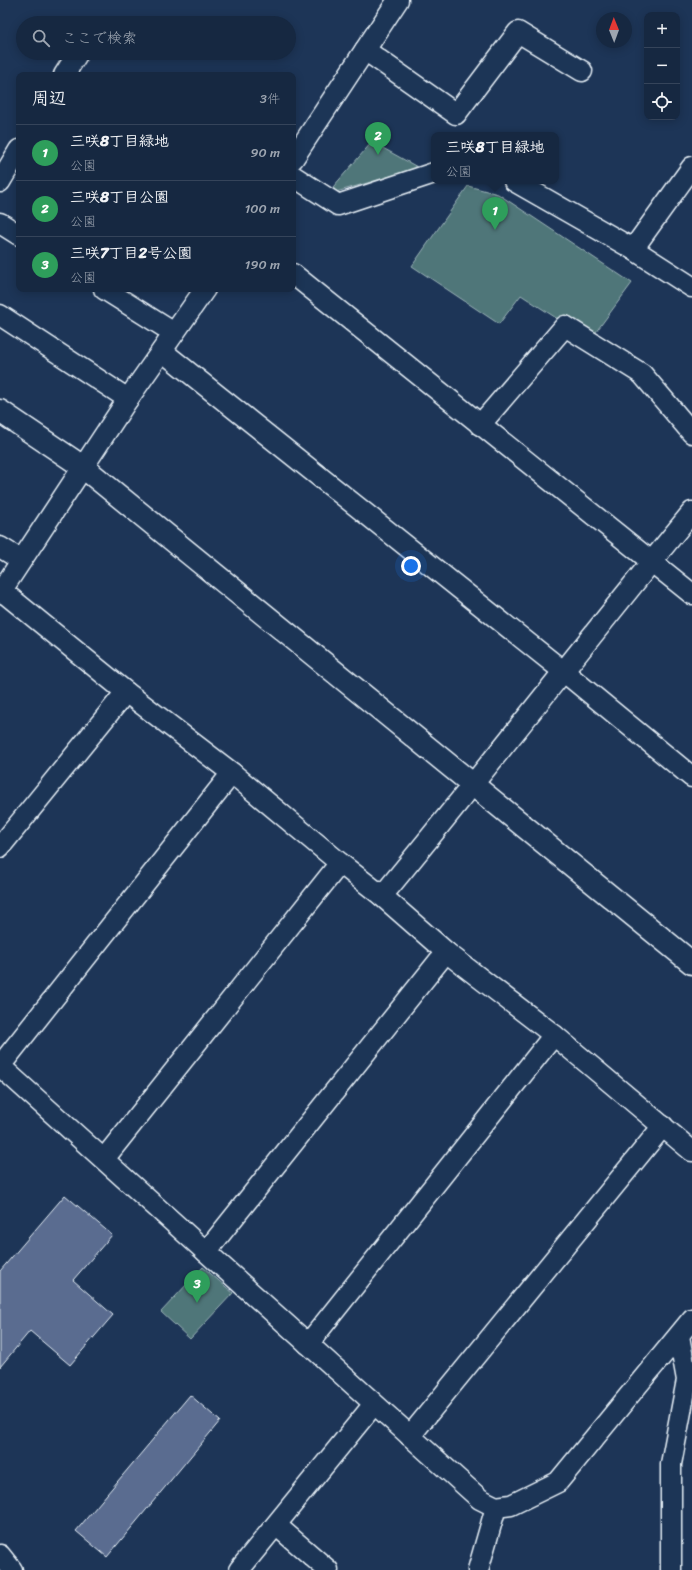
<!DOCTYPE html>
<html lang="ja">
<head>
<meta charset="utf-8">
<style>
	body { margin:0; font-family:Sriracha,"Klee One",sans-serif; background:#1f3048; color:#f1f3f6 }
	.controls { position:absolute; right:12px; top:12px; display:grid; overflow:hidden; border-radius:8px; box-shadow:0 2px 10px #0003 }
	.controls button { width:36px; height:36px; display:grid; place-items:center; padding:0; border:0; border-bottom:1px solid #35445a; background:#162841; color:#f1f3f6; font:20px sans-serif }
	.compass { position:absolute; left:596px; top:12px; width:36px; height:36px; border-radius:50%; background:#162841; box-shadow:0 2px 10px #0003; rotate:359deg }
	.you { position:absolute; left:411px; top:566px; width:14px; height:14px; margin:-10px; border:3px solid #fff; border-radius:50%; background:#1a73e8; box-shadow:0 0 0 6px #1a73e833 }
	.badge { display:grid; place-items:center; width:26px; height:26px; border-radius:50%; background:#ff9aa2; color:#fff; font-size:13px; font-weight:700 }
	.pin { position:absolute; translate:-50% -33px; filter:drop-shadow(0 1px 2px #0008) }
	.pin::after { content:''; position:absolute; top:21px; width:14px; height:12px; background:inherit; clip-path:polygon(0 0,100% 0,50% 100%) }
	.popup { position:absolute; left:431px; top:132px; width:128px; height:52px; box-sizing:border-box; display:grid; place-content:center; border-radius:8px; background:#162841; filter:drop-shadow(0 1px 3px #0005); font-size:13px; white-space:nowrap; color:#9ea6b1 }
	.popup b { font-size:15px; color:#f1f3f6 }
	.popup::after { content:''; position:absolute; left:50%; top:100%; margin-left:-8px; border:8px solid transparent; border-top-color:#162841 }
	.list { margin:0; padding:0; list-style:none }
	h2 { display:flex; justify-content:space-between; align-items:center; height:52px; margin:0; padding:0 16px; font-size:17px }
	h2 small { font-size:13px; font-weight:400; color:#9ea6b1 }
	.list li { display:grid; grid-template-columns:26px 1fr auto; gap:12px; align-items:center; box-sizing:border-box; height:56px; padding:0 16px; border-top:1px solid #35445a }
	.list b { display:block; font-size:15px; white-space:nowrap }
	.list p { margin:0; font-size:13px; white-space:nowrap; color:#9ea6b1 }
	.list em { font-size:13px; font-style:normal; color:#9ea6b1 }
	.icon { flex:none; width:22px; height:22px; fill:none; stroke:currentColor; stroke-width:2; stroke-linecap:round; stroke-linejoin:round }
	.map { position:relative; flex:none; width:692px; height:1570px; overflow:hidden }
	.search { position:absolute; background:#162841; box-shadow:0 2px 10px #0003; left:16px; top:16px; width:280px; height:44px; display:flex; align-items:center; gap:10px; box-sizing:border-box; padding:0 14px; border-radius:22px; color:#9ea6b1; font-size:15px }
	.panel { position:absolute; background:#162841; box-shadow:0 2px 10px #0003; left:16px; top:72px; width:280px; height:220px; border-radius:8px }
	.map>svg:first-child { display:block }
	.green { fill:#507679; stroke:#9cb4b8 }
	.building { fill:#5a6c90; stroke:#e8f1f8 }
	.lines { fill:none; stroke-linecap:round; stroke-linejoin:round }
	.minor-casing { stroke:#e8f1f8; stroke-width:23 }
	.tertiary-casing { stroke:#e8f1f8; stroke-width:25 }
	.minor { stroke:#1d3557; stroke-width:20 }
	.tertiary { stroke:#1d3557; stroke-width:22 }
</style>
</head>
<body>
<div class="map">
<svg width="692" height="1570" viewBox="0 0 692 1570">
	<rect width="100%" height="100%" fill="#1d3557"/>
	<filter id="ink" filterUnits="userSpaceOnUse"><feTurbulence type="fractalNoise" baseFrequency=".025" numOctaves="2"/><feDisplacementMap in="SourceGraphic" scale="8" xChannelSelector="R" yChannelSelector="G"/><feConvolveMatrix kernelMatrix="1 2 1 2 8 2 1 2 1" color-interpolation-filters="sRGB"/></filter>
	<g filter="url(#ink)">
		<g class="green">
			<path d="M372,142L419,168L336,192L333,187Z"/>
			<path d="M468,186L498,194L632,283L590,340L521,295L499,324L412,266Z"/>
			<path d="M203,1267L233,1293L190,1339L161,1312Z"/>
		</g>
		<g class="building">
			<path d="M65,1195L112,1235L73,1280L113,1315L70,1365L30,1331L0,1367V1271Z"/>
			<path d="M190,1395L220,1421L107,1557L76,1531Z"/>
		</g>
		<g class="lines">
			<g class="minor-casing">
				<g id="minor">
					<path d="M365,50L456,114L518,32L582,71"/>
					<path d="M64,75L78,53"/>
					<path d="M293,159L398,0"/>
					<path d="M293,176L338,205L434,173"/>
					<path d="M514,181L633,249L692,287"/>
					<path d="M0,182L19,150"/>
					<path d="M0,223L19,235"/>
					<path d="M633,249L692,167"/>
					<path d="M293,274L692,594"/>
					<path d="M104,289L174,333"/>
					<path d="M0,315L128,399"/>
					<path d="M162,351L563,671L692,777"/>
					<path d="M480,425L565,326L642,374L692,433"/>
					<path d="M0,547L21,560"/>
					<path d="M2,591L126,692L232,773L340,863L382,896L446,952L554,1035L692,1151"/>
					<path d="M0,593L128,399L205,289"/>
					<path d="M232,773L0,1066L480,1499L496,1507L511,1505L558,1482L692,1319"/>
					<path d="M0,847L126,692"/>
					<path d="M382,896C487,769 588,639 692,512"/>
					<path d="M104,1159L340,863"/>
					<path d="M206,1252L446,952"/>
					<path d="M308,1344L554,1035"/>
					<path d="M410,1436L663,1126"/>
					<path d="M276,1525L328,1570"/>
					<path d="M0,1555L12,1570"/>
					<path d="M239,1570L374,1404"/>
					<path d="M478,1570L496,1507"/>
					<path d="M671,1570V1464L687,1380L679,1336"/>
				</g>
			</g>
			<g class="tertiary-casing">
				<path id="tertiary" d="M0,411L83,467L692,963"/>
			</g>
			<use href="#minor" class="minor"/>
			<use href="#tertiary" class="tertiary"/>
		</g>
	</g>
</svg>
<div class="controls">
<button>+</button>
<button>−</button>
<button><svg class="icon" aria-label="locate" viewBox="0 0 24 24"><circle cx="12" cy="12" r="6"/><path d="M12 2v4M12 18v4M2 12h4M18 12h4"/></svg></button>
</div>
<svg class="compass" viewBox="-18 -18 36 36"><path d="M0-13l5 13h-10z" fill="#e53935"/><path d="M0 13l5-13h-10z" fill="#9ea6b1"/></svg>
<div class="you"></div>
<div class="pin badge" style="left:495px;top:230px;background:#2e9e5b">1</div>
<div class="popup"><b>三咲8丁目緑地</b>公園</div>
<div class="pin badge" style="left:378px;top:155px;background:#2e9e5b">2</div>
<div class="pin badge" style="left:197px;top:1303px;background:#2e9e5b">3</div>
<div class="search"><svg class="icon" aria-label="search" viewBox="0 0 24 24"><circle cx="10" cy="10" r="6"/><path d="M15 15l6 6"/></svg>ここで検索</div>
<section class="panel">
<h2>周辺<small>3件</small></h2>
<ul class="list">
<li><span class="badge" style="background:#2e9e5b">1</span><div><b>三咲8丁目緑地</b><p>公園</p></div><em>90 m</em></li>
<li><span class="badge" style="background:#2e9e5b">2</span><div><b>三咲8丁目公園</b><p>公園</p></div><em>100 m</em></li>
<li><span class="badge" style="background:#2e9e5b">3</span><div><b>三咲7丁目2号公園</b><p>公園</p></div><em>190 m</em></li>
</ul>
</section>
</div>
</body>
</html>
